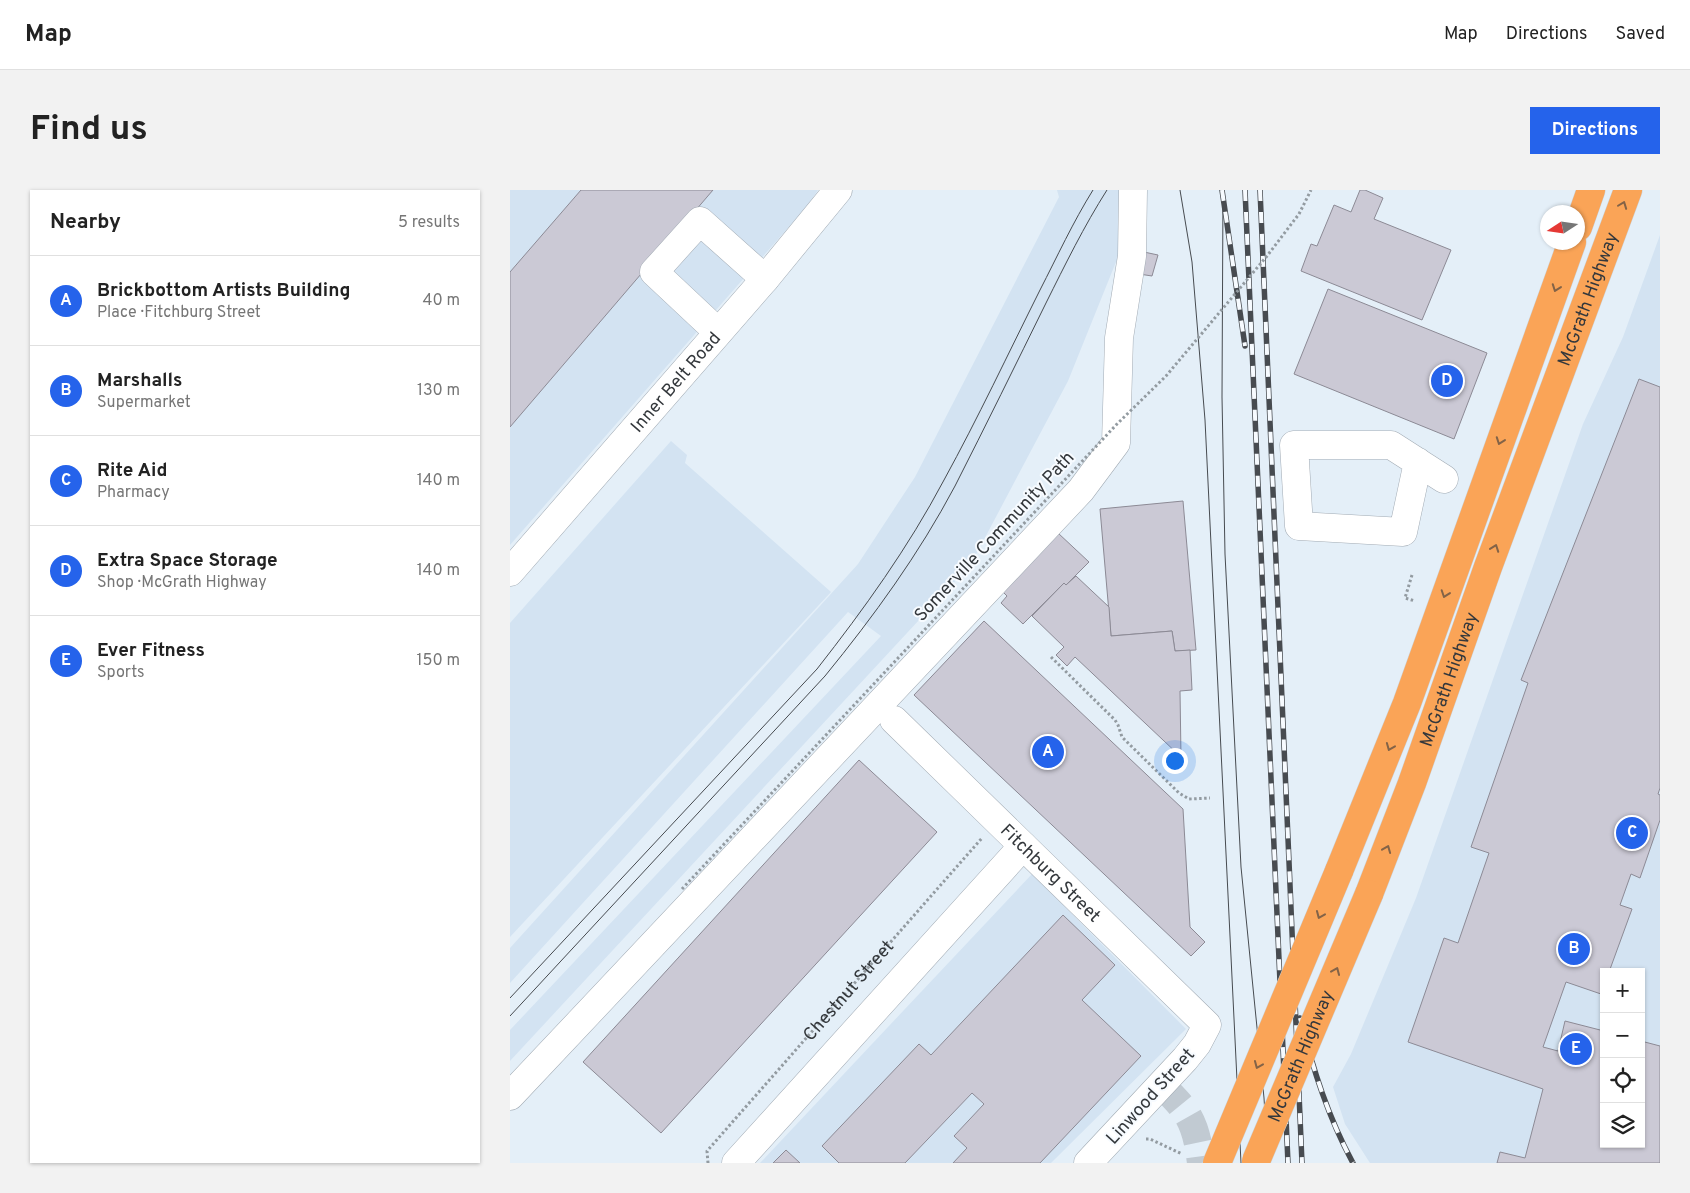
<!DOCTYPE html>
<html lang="en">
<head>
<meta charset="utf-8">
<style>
	body { margin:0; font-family:Overpass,sans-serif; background:#f2f2f2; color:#222 }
	.controls { position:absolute; right:15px; bottom:15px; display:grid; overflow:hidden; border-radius:0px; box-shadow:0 1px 4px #0004 }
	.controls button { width:45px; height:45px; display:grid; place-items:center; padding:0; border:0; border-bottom:1px solid #e0e0e0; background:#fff; color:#222; font:25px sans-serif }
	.compass { position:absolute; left:1030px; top:15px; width:45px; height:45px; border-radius:50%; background:#fff; box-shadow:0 1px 4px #0004; rotate:258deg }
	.you { position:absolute; left:664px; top:570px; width:18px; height:18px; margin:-12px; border:4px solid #fff; border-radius:50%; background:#1a73e8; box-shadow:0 0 0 8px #1a73e833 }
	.badge { display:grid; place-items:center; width:32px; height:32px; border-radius:50%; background:#2563eb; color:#fff; font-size:16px; font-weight:700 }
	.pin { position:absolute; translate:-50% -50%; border:2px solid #fff; box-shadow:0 1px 5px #0006 }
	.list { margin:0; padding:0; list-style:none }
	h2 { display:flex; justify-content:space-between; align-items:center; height:65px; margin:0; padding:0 20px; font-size:21px }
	h2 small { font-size:16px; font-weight:400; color:#767676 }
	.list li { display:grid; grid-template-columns:32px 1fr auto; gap:15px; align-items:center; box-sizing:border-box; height:90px; padding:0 20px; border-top:1px solid #e0e0e0 }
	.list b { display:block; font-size:19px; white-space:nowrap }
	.list p { margin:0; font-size:16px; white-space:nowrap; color:#767676 }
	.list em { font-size:16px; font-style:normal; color:#767676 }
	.icon { flex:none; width:28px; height:28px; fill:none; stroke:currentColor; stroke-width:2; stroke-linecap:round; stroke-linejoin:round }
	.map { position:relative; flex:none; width:1150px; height:973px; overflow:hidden; border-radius:0px }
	header { display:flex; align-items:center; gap:30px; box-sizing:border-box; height:70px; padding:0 25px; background:#fff; border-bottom:1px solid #e0e0e0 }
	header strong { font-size:24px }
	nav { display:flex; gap:28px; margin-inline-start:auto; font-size:18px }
	.intro { display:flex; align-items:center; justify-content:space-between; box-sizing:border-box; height:120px; padding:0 30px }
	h1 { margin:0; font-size:35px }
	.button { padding:12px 22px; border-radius:0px; background:#2563eb; color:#fff; font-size:18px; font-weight:700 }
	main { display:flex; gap:30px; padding:0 30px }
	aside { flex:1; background:#fff; border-radius:0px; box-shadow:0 1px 4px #0004 }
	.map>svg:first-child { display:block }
	.built { fill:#d3e3f2; fill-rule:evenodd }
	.building { fill:#cbc9d5; stroke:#8c8a95 }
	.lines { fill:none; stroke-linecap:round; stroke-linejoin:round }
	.minor-tunnel { stroke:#c1cad2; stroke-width:28; stroke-dasharray:28 14; stroke-linecap:butt }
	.minor-casing { stroke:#a2abb4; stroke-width:29 }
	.highway-casing { stroke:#cecfd0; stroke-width:29 }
	.path { stroke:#939ba1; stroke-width:3; stroke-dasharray:2.5 2.5; stroke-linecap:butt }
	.minor { stroke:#fff; stroke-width:28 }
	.highway { stroke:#faa457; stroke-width:28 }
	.tram { stroke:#474b50; stroke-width:1 }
	.rail-casing { stroke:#474b50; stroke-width:5.5 }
	.rail { stroke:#f7fbff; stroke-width:4; stroke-dasharray:11; stroke-linecap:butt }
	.highway-bridge-casing { stroke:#cecfd0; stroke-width:29; stroke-linecap:butt }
	.path-bridge { stroke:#939ba1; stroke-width:3; stroke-dasharray:2.5 2.5; stroke-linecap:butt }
	.highway-bridge { stroke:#faa457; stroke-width:28 }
	.oneway { stroke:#836347 }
	.labels { text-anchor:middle; stroke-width:4; stroke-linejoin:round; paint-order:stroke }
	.street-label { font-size:18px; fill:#34383c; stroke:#f7fbff }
</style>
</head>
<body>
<header>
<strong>Map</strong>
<nav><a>Map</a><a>Directions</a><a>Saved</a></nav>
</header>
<div class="intro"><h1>Find us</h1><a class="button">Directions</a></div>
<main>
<aside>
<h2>Nearby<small>5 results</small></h2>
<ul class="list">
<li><span class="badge">A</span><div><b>Brickbottom Artists Building</b><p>Place · Fitchburg Street</p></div><em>40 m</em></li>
<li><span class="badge">B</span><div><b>Marshalls</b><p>Supermarket</p></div><em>130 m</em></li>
<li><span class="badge">C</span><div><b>Rite Aid</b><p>Pharmacy</p></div><em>140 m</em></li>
<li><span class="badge">D</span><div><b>Extra Space Storage</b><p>Shop · McGrath Highway</p></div><em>140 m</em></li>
<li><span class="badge">E</span><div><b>Ever Fitness</b><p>Sports</p></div><em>150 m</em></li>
</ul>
</aside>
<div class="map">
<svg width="1150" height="973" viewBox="0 0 1150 973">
	<rect width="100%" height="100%" fill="#e4eff8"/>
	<g class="built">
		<path d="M0,0H308L298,15L0,355Z"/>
		<path d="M547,0H610L608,67L558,191L461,374L0,871V840L371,446L338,422L0,793V758L348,374L405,287L549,7Z"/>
		<path d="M1150,45V973H860L835,934L823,897L841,864L906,708L1073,234L1113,147ZM1094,782H1131V954H1094Z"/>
		<path d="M161,251L177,265L175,273L321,402L0,747V433Z"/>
		<path d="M522,684L676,839L541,973H250Z"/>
	</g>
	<g class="building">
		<path d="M71,0H203L0,237V82Z"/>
		<path d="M850,0H855L873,8L864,29L941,60L912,130L791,81L801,54L807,56L824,15L841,22Z"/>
		<path d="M634,62L648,65L642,86L629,84Z"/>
		<path d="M818,99L977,163L944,249L784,184Z"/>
		<path d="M1129,189L1150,197V598L1148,604L1150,605V630L1130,688L1121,684L1110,715L1122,719L1099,782H1094V797L1091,804L1056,792L1033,857L1048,861L1055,831L1094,841V954H1131V851L1150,856V973H987L990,962L1015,968L1033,899L898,852L934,748L948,753L979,663L961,657L1018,493L1011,490Z"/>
		<path d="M673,311L686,460L665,461L662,441L601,446L590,319Z"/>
		<path d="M548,343L579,372L556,395L554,393L513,434L491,413L497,406L492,401Z"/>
		<path d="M566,386L599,417L601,446L662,441L665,461L680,460L682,500L670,501L671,567L565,467L557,476L546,465L554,457L522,426L554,393L556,395Z"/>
		<path d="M474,431L673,619L680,737L695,752L681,766L404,505Z"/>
		<path d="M349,570L427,642L151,943L73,872Z"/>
		<path d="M553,725L605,775L572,810L631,866L530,973H443L457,958L444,946L474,914L462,903L395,973H329L312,956L409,854L421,865Z"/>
		<path d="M276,960L290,973H263Z"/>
	</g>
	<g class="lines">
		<path class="minor-tunnel" d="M651,895C680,922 686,934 691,973"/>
		<g class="minor-casing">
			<g id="minor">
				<path d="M208,142L144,82L190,31L255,89"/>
				<path d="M908,272L893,342L789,336L784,255H881L934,289"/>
				<path id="s2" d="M0,382L255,89L328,0"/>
				<path id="s3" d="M384,530L697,835L687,854L675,869L578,973"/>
				<path d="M0,906L571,300L606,253L609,148L622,66L623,0"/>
				<path d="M226,973L513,656"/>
			</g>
		</g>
		<g class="highway-casing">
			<g id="highway">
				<path d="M1068,37L1081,0"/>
				<path d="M829,681L897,513L1062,52"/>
				<path id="s4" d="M859,704L902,593L978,377L1118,0"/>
			</g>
		</g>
		<g class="path">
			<path d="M902,385L895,408L905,411"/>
			<path d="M541,467L605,530L608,535L612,547L669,603L679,609L700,608"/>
			<path d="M636,949H640L672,964"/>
			<path id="s1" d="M198,973L197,961L472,648"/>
		</g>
		<use href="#minor" class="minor"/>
		<use href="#highway" class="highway"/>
		<g class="tram">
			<path d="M670,0L682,72L695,230L731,973"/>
			<path d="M713,0L712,207L715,364L731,677L754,908L758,973"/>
			<path d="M0,808L307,479C354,419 398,358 434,290C468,228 498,164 530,100C547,67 563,32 583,0"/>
			<path d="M0,826L315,486C364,426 409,364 445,296C476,235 506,174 536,113C555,75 574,36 597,0"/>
		</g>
		<g class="rail-casing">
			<g id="rail">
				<path d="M712,0L735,156"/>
				<path d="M735,0L778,973"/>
				<path d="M750,0L792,973"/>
				<path d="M790,828C803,879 818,927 843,973"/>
			</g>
		</g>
		<use href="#rail" class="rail"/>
		<g class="highway-bridge-casing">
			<g id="highway-bridge">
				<path id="s5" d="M746,971L859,704"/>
				<path d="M707,973L829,681"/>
			</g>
		</g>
		<path class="path-bridge" d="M172,699L607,234L656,186L757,66L789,24L801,0"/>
		<use href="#highway-bridge" class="highway-bridge"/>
	</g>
	<defs><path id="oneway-chevron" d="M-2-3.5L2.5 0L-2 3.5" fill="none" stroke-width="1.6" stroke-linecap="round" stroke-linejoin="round" transform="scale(1.25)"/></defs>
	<g class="oneway">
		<use href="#oneway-chevron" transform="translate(1113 15) rotate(-69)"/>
		<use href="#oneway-chevron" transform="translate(1046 98) rotate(110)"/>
		<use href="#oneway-chevron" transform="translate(990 251) rotate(110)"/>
		<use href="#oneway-chevron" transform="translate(985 358) rotate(-70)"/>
		<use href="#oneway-chevron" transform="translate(935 404) rotate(109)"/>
		<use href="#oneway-chevron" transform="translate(880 557) rotate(112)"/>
		<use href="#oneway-chevron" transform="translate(877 659) rotate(-68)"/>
		<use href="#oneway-chevron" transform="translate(810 725) rotate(113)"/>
		<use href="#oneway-chevron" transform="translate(826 781) rotate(-67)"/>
		<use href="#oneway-chevron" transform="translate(748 875) rotate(113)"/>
	</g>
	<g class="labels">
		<g class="street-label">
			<text dy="6" stroke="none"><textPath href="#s4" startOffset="634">McGrath Highway</textPath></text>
			<text dy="6" stroke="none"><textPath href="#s2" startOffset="252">Inner Belt Road</textPath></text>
			<text transform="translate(484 346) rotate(-47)" y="6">Somerville Community Path</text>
			<text dy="6" stroke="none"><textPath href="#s4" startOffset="229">McGrath Highway</textPath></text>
			<text dy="6" stroke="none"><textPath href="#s3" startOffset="219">Fitchburg Street</textPath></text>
			<text dy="6" stroke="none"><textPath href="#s1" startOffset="226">Chestnut Street</textPath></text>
			<text dy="6" stroke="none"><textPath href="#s5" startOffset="114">McGrath Highway</textPath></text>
			<text transform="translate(640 906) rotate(-48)" y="6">Linwood Street</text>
		</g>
	</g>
</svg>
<div class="controls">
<button>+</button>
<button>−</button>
<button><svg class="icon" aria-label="locate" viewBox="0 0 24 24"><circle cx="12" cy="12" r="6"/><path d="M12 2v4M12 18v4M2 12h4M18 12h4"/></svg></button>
<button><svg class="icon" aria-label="layers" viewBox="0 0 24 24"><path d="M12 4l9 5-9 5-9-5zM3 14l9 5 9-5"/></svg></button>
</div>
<svg class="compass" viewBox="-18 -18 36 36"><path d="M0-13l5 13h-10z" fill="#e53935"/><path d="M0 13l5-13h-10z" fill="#767676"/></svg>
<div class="you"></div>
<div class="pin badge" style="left:538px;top:562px">A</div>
<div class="pin badge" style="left:1064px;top:759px">B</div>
<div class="pin badge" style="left:1122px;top:643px">C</div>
<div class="pin badge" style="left:937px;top:191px">D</div>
<div class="pin badge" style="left:1066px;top:859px">E</div>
</div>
</main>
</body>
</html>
